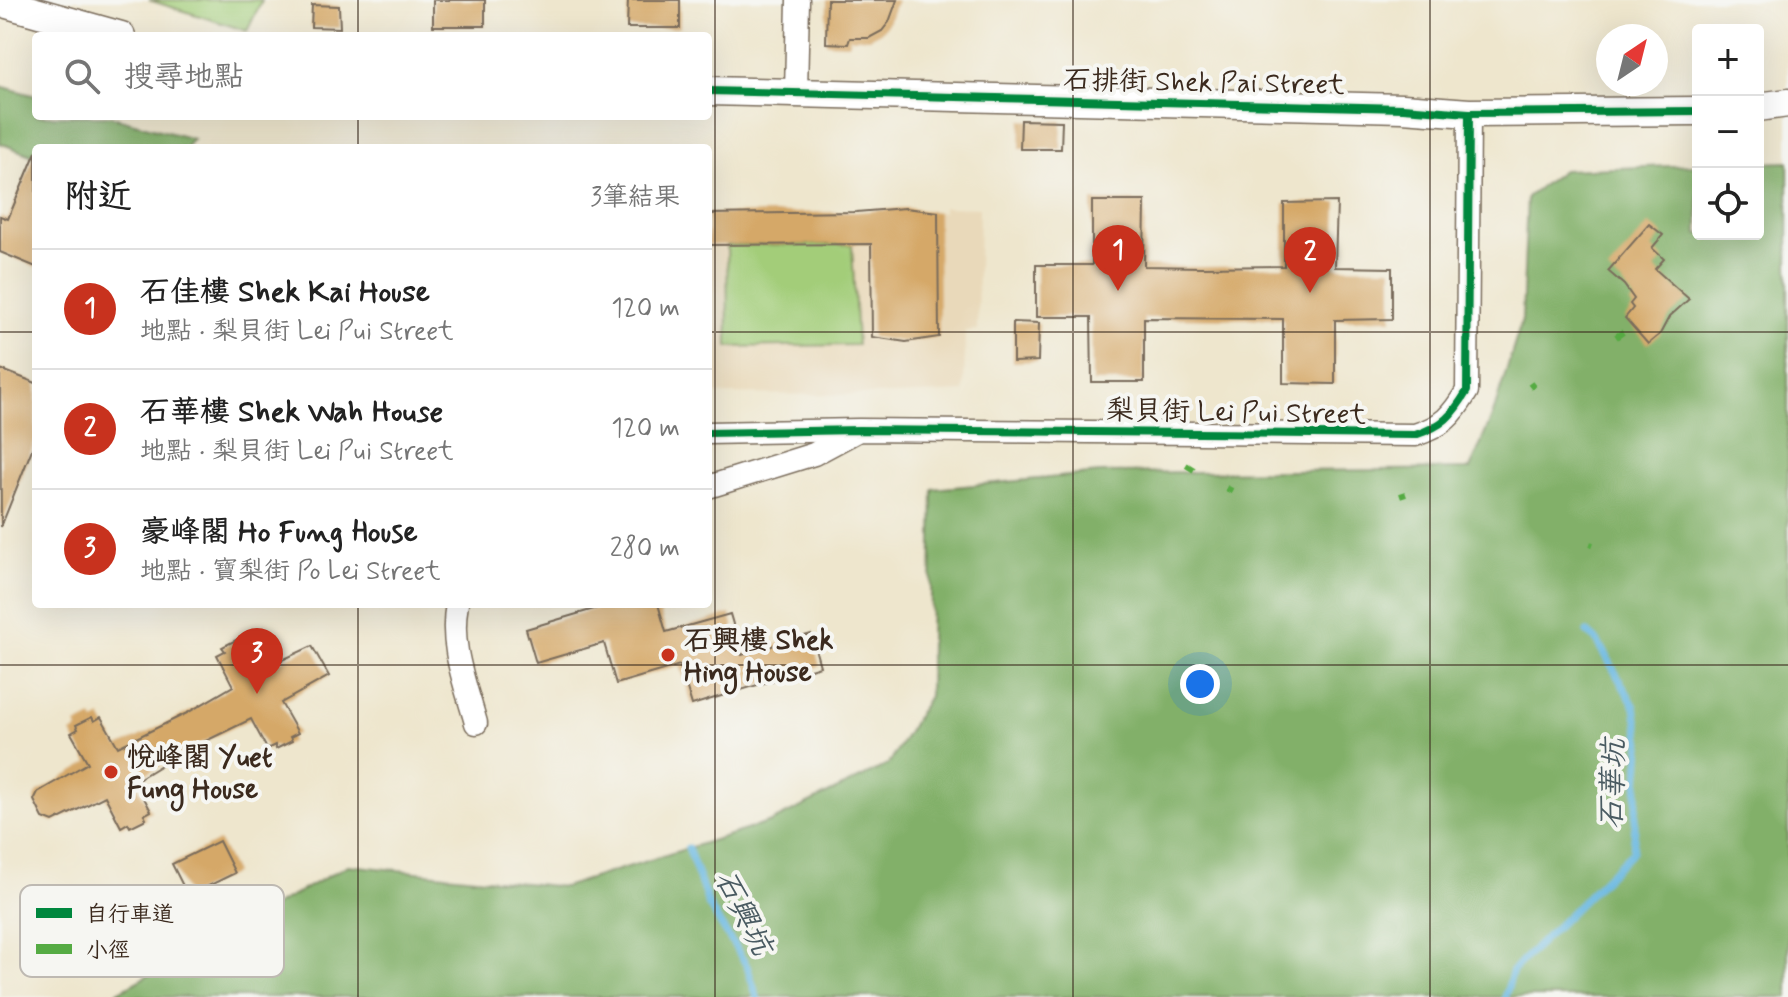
<!DOCTYPE html>
<html lang="zh-TW">
<head>
<meta charset="utf-8">
<style>
	body { margin:0; font-family:Mynerve,"LXGW WenKai TC",sans-serif; background:#f6f6f6; color:#222 }
	.controls { position:absolute; right:24px; top:24px; display:grid; overflow:hidden; border-radius:8px; box-shadow:0 8px 32px #0002 }
	.controls button { width:72px; height:72px; display:grid; place-items:center; padding:0; border:0; border-bottom:2px solid #e0e0e0; background:#fff; color:#222; font:40px sans-serif }
	.compass { position:absolute; left:1596px; top:24px; width:72px; height:72px; border-radius:50%; background:#fff; box-shadow:0 8px 32px #0002; rotate:35deg }
	.you { position:absolute; left:1200px; top:684px; width:28px; height:28px; margin:-20px; border:6px solid #fff; border-radius:50%; background:#1a73e8; box-shadow:0 0 0 12px #1a73e833 }
	.badge { display:grid; place-items:center; width:52px; height:52px; border-radius:50%; background:#c8321e; color:#fff; font-size:26px; font-weight:700 }
	.pin { position:absolute; translate:-50% -66px; filter:drop-shadow(0 2px 4px #0008) }
	.pin::after { content:''; position:absolute; top:42px; width:28px; height:24px; background:inherit; clip-path:polygon(0 0,100% 0,50% 100%) }
	.list { margin:0; padding:0; list-style:none }
	h2 { display:flex; justify-content:space-between; align-items:center; height:104px; margin:0; padding:0 32px; font-size:34px }
	h2 small { font-size:26px; font-weight:400; color:#767676 }
	.list li { display:grid; grid-template-columns:52px 1fr auto; gap:24px; align-items:center; box-sizing:border-box; height:120px; padding:0 32px; border-top:2px solid #e0e0e0 }
	.list b { display:block; font-size:30px; white-space:nowrap }
	.list p { margin:0; font-size:26px; white-space:nowrap; color:#767676 }
	.list em { font-size:26px; font-style:normal; color:#767676 }
	.icon { flex:none; width:44px; height:44px; fill:none; stroke:currentColor; stroke-width:2; stroke-linecap:round; stroke-linejoin:round }
	.map { position:relative; flex:none; width:1788px; height:997px; overflow:hidden }
	.search { position:absolute; background:#fff; box-shadow:0 8px 32px #0002; left:32px; top:32px; width:680px; height:88px; display:flex; align-items:center; gap:20px; box-sizing:border-box; padding:0 28px; border-radius:8px; color:#767676; font-size:30px }
	.panel { position:absolute; background:#fff; box-shadow:0 8px 32px #0002; left:32px; top:144px; width:680px; height:464px; border-radius:8px }
	.map>svg:first-child { display:block }
	.built { fill:#e9d9ba }
	.green { fill:#a3cd79; stroke:#6f7c4c; stroke-width:2 }
	.forest { fill:#82b069; stroke:#5e6d44; stroke-width:2 }
	.lines { fill:none; stroke-linecap:round; stroke-linejoin:round }
	.stream { stroke:#65b6e0; stroke-width:7 }
	.building { fill:#d5a868 }
	.minor-casing { stroke:#7a6c5b; stroke-width:25 }
	.tertiary-casing { stroke:#7a6c5b; stroke-width:31 }
	.minor { stroke:#fff; stroke-width:22 }
	.tertiary { stroke:#fff; stroke-width:28 }
	.quiet { stroke:#55ab43; stroke-width:6; stroke-dasharray:12 6; stroke-linecap:butt }
	.cycleway-casing { stroke:#f6f6f2; stroke-width:13 }
	.cycleway { stroke:#00873e; stroke-width:8 }
	.grid { fill:none; stroke:#3b2a1e; stroke-width:2; stroke-opacity:0.55 }
	.poi-dot { fill:#c8321e; stroke:#f6f6f2; stroke-width:3 }
	.labels { text-anchor:middle; stroke-width:8; stroke-linejoin:round; paint-order:stroke }
	.street-label { font-size:28px; fill:#3b2a1e; stroke:#f6f6f2 }
	.poi-label { font-size:28px; font-weight:bold; fill:#3b2a1e; stroke:#f6f6f2; text-anchor:start }
	.water-label { font-size:30px; font-style:italic; fill:#4a5b62; stroke:#f6f6f2 }
	.key { fill:#f6f6f2; stroke:#beb9b2; stroke-width:2 }
	.key-label { font-size:22px; fill:#3b2a1e }
</style>
</head>
<body>
<div class="map">
<svg width="1788" height="997" viewBox="0 0 1788 997">
	<rect width="100%" height="100%" fill="#f6f6f2"/>
	<filter id="ink" filterUnits="userSpaceOnUse"><feTurbulence type="fractalNoise" baseFrequency=".0125" numOctaves="2"/><feDisplacementMap in="SourceGraphic" scale="16" xChannelSelector="R" yChannelSelector="G"/><feConvolveMatrix kernelMatrix="1 2 1 2 8 2 1 2 1" color-interpolation-filters="sRGB"/></filter>
	<filter id="wash" filterUnits="userSpaceOnUse"><feTurbulence type="fractalNoise" baseFrequency=".006" numOctaves="4" result="noise"/><feDisplacementMap in="SourceGraphic" scale="32" xChannelSelector="R" yChannelSelector="G"/><feGaussianBlur stdDeviation="1.8" result="paint"/><feColorMatrix in="noise" values="0 0 0 0 0 0 0 0 0 0 0 0 0 0 0 0 0 1.4 0 .05"/><feComposite in="paint" operator="in"/></filter>
	<g filter="url(#wash)">
		<rect width="100%" height="100%" fill="#eee6cd"/>
		<path class="built" d="M943,207L979,208L977,330L965,331L964,392L895,395L708,394V214L856,212L905,208L938,212H943Z"/>
		<g class="green">
			<path d="M149,0H262L247,31Z"/>
			<path d="M852,244L857,345L728,347L727,245Z"/>
		</g>
		<g class="forest">
			<path d="M0,86L36,96V116H109L193,139L185,148H36V157L0,143Z"/>
			<path d="M1788,162V997H109L348,865L564,887L771,822L889,764L929,696L933,489L1100,473L1470,469L1492,417L1522,320L1527,197L1563,170L1698,165V234H1758V163Z"/>
		</g>
		<g class="lines">
			<g class="stream">
				<path d="M688,848L709,906L747,966L757,997"/>
				<path d="M1505,997L1513,970L1633,851L1641,744L1635,707L1598,642L1587,632"/>
			</g>
		</g>
		<g id="blocks">
			<g class="building">
				<rect x="433" y="0" width="52" height="26"/>
				<path d="M628,0H680V28H627Z"/>
				<path d="M827,0H897L889,22L882,31L869,38H850L848,44L826,43Z"/>
				<path d="M312,5L339,6L340,28L311,27Z"/>
				<path d="M1021,120L1062,121L1061,149H1020Z"/>
				<path d="M36,152V267L0,252V216L8,219Z"/>
				<path d="M1092,201H1145L1144,266L1201,267L1284,266V203L1337,202L1335,267L1392,268V319L1335,320V384L1283,383V319L1144,318V382H1092L1091,317H1036V265H1092Z"/>
				<path d="M905,208L938,212L939,337L906,342L872,337L871,244L708,245V214L856,212Z"/>
				<path d="M1649,224L1663,235L1652,248L1664,259L1655,269L1689,299L1669,317L1660,334L1648,344L1625,318L1633,308L1630,304L1634,299L1624,285L1608,271Z"/>
				<path d="M1013,322L1039,323L1038,361L1013,362Z"/>
				<path d="M0,369L36,383V439L1,527Z"/>
				<path d="M611,604H658L666,632L730,614L742,655L811,634L820,666L692,705L680,665L616,684L604,643L536,663L526,629Z"/>
				<path d="M238,639L240,642L247,639L263,669L312,646L329,676L281,703L298,733L290,737L292,741L276,749L275,745L267,749L251,719L181,753L135,781L151,811L144,815L146,819L130,827L128,823L121,827L105,796L53,822L43,818L34,800L38,792L88,763L71,733L78,729L76,725L92,717L94,721L101,717L118,747L187,713L233,686L217,655L225,651L222,647Z"/>
				<path d="M219,841L235,873L188,896L172,864Z"/>
			</g>
		</g>
	</g>
	<g filter="url(#ink)">
		<use href="#blocks" fill-opacity="0" stroke="#7a6c5b" stroke-width="2"/>
		<g class="lines">
			<g class="minor-casing">
				<g id="minor">
					<path d="M796,93L798,0"/>
					<path d="M708,433L859,430L1415,435C1443,426 1452,416 1467,391L1469,113"/>
					<path d="M708,487L814,454L855,432"/>
					<path d="M457,604C449,645 465,683 476,723"/>
				</g>
			</g>
			<g class="tertiary-casing">
				<g id="tertiary">
					<path d="M0,2L121,36"/>
					<path d="M708,91L1403,108L1469,113L1698,111"/>
					<path d="M1758,107L1788,103"/>
				</g>
			</g>
			<use href="#minor" class="minor"/>
			<use href="#tertiary" class="tertiary"/>
			<g class="quiet">
				<path d="M1616,337L1623,332"/>
				<path d="M1530,383L1534,388"/>
				<path d="M1186,465L1194,470"/>
				<path d="M1226,488L1232,491"/>
				<path d="M1400,496L1406,494"/>
				<path d="M1590,544L1593,545"/>
			</g>
			<g class="cycleway-casing">
				<g id="cycleway">
					<path d="M708,91L1403,108L1469,113L1698,111"/>
					<path d="M708,433L859,430L1415,435C1443,426 1452,416 1467,391L1469,113"/>
				</g>
			</g>
			<use href="#cycleway" class="cycleway"/>
		</g>
	</g>
	<path class="grid" d="M358,0V36M715,0V997M1073,0V997M1430,0V997M358,116V148M0,332H36M708,332H1788M358,604V997M0,665H1788"/>
	<g class="poi-dot">
		<circle cx="668" cy="655" r="8"/>
		<circle cx="111" cy="772" r="8"/>
	</g>
	<g class="labels">
		<g class="street-label">
			<text transform="translate(1204 81) rotate(1)" y="10">石排街 Shek Pai Street</text>
			<text transform="translate(1236 411) rotate(1)" y="10">梨貝街 Lei Pui Street</text>
		</g>
		<g class="poi-label">
			<text x="684" y="649">石興樓 Shek<tspan x="684" dy="32">Hing House</tspan></text>
			<text x="127" y="766">悅峰閣 Yuet<tspan x="127" dy="32">Fung House</tspan></text>
		</g>
		<g class="water-label">
			<text transform="translate(1612 784) rotate(-88)" y="10">石華坑</text>
			<text transform="translate(744 912) rotate(63)" y="10">石興坑</text>
		</g>
	</g>
	<rect x="20" y="885" width="264" height="92" rx="12" class="key"/>
	<rect x="36" y="908" width="36" height="10" fill="#00873e"/>
	<rect x="36" y="944" width="36" height="10" fill="#55ab43"/>
	<g class="key-label">
		<text x="86" y="921">自行車道</text>
		<text x="86" y="957">小徑</text>
	</g>
</svg>
<div class="controls">
<button>+</button>
<button>−</button>
<button><svg class="icon" aria-label="locate" viewBox="0 0 24 24"><circle cx="12" cy="12" r="6"/><path d="M12 2v4M12 18v4M2 12h4M18 12h4"/></svg></button>
</div>
<svg class="compass" viewBox="-18 -18 36 36"><path d="M0-13l5 13h-10z" fill="#e53935"/><path d="M0 13l5-13h-10z" fill="#767676"/></svg>
<div class="you"></div>
<div class="pin badge" style="left:1118px;top:291px">1</div>
<div class="pin badge" style="left:1310px;top:293px">2</div>
<div class="pin badge" style="left:257px;top:694px">3</div>
<div class="search"><svg class="icon" aria-label="search" viewBox="0 0 24 24"><circle cx="10" cy="10" r="6"/><path d="M15 15l6 6"/></svg>搜尋地點</div>
<section class="panel">
<h2>附近<small>3筆結果</small></h2>
<ul class="list">
<li><span class="badge">1</span><div><b>石佳樓 Shek Kai House</b><p>地點 · 梨貝街 Lei Pui Street</p></div><em>120 m</em></li>
<li><span class="badge">2</span><div><b>石華樓 Shek Wah House</b><p>地點 · 梨貝街 Lei Pui Street</p></div><em>120 m</em></li>
<li><span class="badge">3</span><div><b>豪峰閣 Ho Fung House</b><p>地點 · 寶梨街 Po Lei Street</p></div><em>280 m</em></li>
</ul>
</section>
</div>
</body>
</html>
